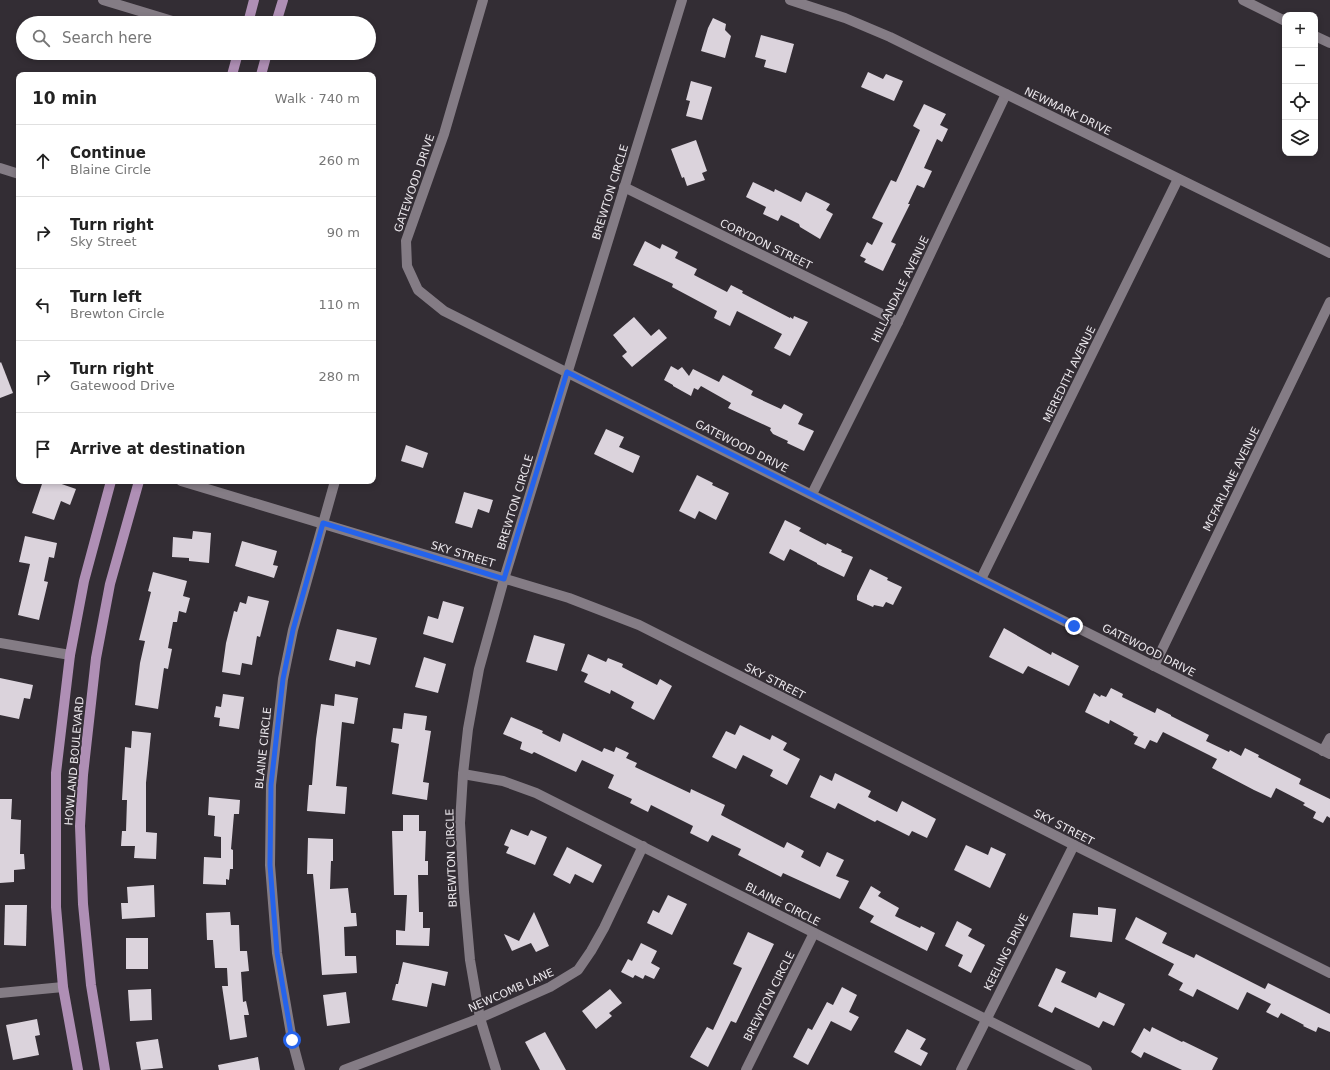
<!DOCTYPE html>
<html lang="en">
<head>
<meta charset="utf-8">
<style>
	body { margin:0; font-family:"DejaVu Sans",sans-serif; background:#f6f6f6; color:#222 }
	.controls { position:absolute; right:12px; top:12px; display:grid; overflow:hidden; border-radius:8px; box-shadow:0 2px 6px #0003 }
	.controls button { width:36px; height:36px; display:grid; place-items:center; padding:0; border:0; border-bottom:1px solid #e0e0e0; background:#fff; color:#222; font:20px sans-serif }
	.stop { position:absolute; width:12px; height:12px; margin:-9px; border:3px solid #2563eb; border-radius:50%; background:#fff }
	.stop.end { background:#2563eb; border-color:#fff; box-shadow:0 1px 4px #0008 }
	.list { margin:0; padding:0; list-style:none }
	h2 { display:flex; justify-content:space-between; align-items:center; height:52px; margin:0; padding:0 16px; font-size:17px }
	h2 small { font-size:13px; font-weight:400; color:#767676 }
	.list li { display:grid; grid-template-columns:26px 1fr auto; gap:12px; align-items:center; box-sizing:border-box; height:72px; padding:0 16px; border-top:1px solid #e0e0e0 }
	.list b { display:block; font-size:15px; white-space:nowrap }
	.list p { margin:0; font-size:13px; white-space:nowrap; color:#767676 }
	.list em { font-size:13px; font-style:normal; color:#767676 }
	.icon { flex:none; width:22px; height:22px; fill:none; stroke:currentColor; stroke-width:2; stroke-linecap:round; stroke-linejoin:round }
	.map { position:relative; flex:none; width:1330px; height:1070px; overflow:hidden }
	.search { position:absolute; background:#fff; box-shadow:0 2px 6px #0003; left:16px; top:16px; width:360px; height:44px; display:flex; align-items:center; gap:10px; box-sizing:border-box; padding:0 14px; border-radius:22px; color:#767676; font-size:15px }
	.panel { position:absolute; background:#fff; box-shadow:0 2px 6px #0003; left:16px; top:72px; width:360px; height:412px; border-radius:8px }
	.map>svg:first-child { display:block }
	.building { fill:#dbd3dc }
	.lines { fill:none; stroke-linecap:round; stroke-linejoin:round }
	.minor { stroke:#847c85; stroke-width:10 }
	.tertiary { stroke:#847c85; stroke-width:10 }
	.primary { stroke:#af8fb5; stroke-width:10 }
	.route { stroke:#2563eb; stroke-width:5 }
	.labels { text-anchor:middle; stroke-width:4; stroke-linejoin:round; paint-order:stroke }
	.street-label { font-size:11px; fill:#ebe7ec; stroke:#332d34 }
</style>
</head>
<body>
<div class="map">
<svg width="1330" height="1070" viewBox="0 0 1330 1070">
	<rect width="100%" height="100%" fill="#332d34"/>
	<g class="building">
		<path d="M713,18L726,24L725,30L731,36L725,58L701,51L708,28Z"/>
		<path d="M761,35L794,44L786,73L764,67L766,60L755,57Z"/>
		<path d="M868,72L883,79L886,74L903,81L894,101L861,87Z"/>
		<path d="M691,81L712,87L702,120L686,116L690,101L686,100Z"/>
		<path d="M924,104L946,114L940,125L948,129L942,142L937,139L924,168L932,171L924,188L917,185L908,204H910L891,242L896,244L883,271L864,262L866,259L860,256L867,242L872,245L883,223L872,218L891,180L896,182L920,130L913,126Z"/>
		<path d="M696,140L707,171L702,173L705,180L687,186L684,177L682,178L671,149Z"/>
		<path d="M753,182L774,192L775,189L801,202L806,192L830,204L826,210L833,214L820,239L800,227L799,224L781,215L778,221L763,214L766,207L746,197Z"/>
		<path d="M645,241L660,249L662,244L678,252L675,258L697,269L694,275L727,292L731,285L743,291L742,293L790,318V317L793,319L794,316L808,322L790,356L774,348L782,334L737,311L730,326L714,318L717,311L672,287L673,284L633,265Z"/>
		<path d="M634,317L651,336L659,329L667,338L632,367L622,356L627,352L613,335Z"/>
		<path d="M1,362L13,393L0,398V363Z"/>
		<path d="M671,366L678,370L682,367L689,376L693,369L719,382L723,375L753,391L751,395L781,409L784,404L803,414L798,424L814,431L804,451L787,443L788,441L773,434L770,430L771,428L728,408L731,403L701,386L698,390L694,388L691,396L673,386V385L664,380Z"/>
		<path d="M606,429L624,437L619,447L640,456L633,473L594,454Z"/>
		<path d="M406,445L428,453L423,468L401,461Z"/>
		<path d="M697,475L713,483L712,485L729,493L716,520L699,511L695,519L679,511Z"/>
		<path d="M43,481H53L76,489L70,505L61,501L54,520L32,513Z"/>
		<path d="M464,492L493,500L489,513L478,509L472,528L455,523Z"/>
		<path d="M785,520L801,528L799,531L826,545L827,543L842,550L841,552L853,557L844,577L817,564V563L790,549L784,561L769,553Z"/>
		<path d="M193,531L211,533L209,563L189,561V558L172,557L173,537L192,539Z"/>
		<path d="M25,536L57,543L54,558L49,557L44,581L48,582L39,620L18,615L30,564L19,562Z"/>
		<path d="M242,541L277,551L273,565L278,566L274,578L235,566Z"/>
		<path d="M870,569L888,578L887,580L902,587L893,605L886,602L883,607L874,605L873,607L857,600V596Z"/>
		<path d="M153,572L187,581L183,596L190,598L186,613L179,611L177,622H173L168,648L172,649L168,669L164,668L158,709L135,705L140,663L145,641L139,640L151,592L148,591Z"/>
		<path d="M248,596L269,601L260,637L257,636L252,665L242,663L240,675L222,672L226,643L234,611L237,612L240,602L246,604Z"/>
		<path d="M443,601L464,607L453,643L423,634L428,616L438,619Z"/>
		<path d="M1004,628L1051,655L1052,652L1079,666L1069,686L1028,666L1023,674L989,657Z"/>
		<path d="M337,629L377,638L370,665L356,661L355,667L329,660Z"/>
		<path d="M534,635L565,644L557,671L526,662Z"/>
		<path d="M588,654L606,662L608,658L623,664L622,667L657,685L660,679L672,686L654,720L631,708L634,702L611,690L610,694L584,682L588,674L581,671Z"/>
		<path d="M424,657L446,664L438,693L415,687Z"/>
		<path d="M0,678L33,685L30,699L24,698L19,719L0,715Z"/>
		<path d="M1111,688L1123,694L1122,697L1155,713L1157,708L1171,715V716L1209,735L1206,741L1229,752L1230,750L1241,756L1245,748L1259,755L1258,757L1301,779L1299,784L1330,799V818L1327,816L1323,823L1313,818L1316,812L1303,805L1305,803L1276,788L1271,798L1254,790L1212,768L1217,759L1163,732L1157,743L1150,740L1145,749L1134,744L1138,737L1133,735L1134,733L1110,720L1109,724L1085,712L1094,693L1100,697L1101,695L1106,697Z"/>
		<path d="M223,694L244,697L239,729L219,726L220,718L214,717L216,706L221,707Z"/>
		<path d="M335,694L358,698L354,724L342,722L336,786L347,787L345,814L307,811L309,785H312L316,739L321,704L334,706Z"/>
		<path d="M404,713L427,716L425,730L431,731L423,782L429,783L427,800L392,794L399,744L391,742L393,728L402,729Z"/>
		<path d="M511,717L543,731L542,733L560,742L563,733L602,752L604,748L614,752L616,747L629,753L626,758L637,763L635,767L690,793L691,789L725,805L721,815L784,848L787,842L804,851L801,857L820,867L827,852L844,860L836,876L849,881L840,899L783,873L781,877L738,855L741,849L712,835L708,842L690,833L693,826L651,805L648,812L630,803L632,799L608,788L614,775L582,760L576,772L534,752L532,754L520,749L522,742L503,734Z"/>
		<path d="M740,725L770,740L772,735L787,743L783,750L800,759L787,785L770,776L773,770L743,755L736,769L712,757L726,731L735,735Z"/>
		<path d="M132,731L151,733L146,783V832L157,833L156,859L134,858L135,846H121L122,831H126L127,800H122L125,747L131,748Z"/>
		<path d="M835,773L871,791L868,797L897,812L902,801L936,819L927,838L912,831L909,836L877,820L875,822L838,803L835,809L810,797L820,775L832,781Z"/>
		<path d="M209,797L240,800L239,814H234L231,849L233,850V869H230L229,880L226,879V885L203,884L204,857L221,858V837L214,836L215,816L208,815Z"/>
		<path d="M0,799H12L11,819L21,820L20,854H24L25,869L14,870V882L0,883Z"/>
		<path d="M403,815H419V831H426L425,861H428V875H418L419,912H423V928H430L429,946L396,945V930L405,931L407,895H394L392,831H403Z"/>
		<path d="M511,829L528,836L531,830L547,837L535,865L506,853L509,847L504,845Z"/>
		<path d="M308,838L333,839V861H331L330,889L348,888L351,913H356L357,926L344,927L345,956H356L357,973L322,975L319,937L313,874H307Z"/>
		<path d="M966,845L988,855L991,847L1006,854L990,888L954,870Z"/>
		<path d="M567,847L602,865L593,883L575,874L570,884L553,875Z"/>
		<path d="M154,885L155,917L122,919L121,903H128L127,887Z"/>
		<path d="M871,886L881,892L878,896L899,908L895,916L920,928L921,926L935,933L927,951L870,922L874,916L859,908Z"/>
		<path d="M668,895L687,904L672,935L647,923L653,910L659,913Z"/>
		<path d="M5,905H27L26,946L4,945Z"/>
		<path d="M1098,907L1116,909L1112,942L1070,937L1073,913L1098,915Z"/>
		<path d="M230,912L231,925H239L240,951H247L249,971L241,972L243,1002L246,1001L249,1015H244L247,1037L230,1040L222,986H228L227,968H215L213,940H207L206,913Z"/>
		<path d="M534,912L549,946L536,952L531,943L512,951L504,934L519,941Z"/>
		<path d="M1136,917L1167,933L1162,943L1194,958L1196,954L1265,989L1268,983L1330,1014V1032L1318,1027L1316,1032L1303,1026L1304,1025L1281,1013L1278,1018L1266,1012L1271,1004L1247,992L1238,1010L1197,989L1193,997L1179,990L1183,983L1168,975L1174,964L1125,939Z"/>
		<path d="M957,921L972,929L968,936L985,945L971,973L958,966L963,955L945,946Z"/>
		<path d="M748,932L774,944L736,1023L731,1021L708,1067L690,1057L707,1027L713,1030L742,968L733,964Z"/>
		<rect x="126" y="938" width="22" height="31"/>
		<path d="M641,943L657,951L651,963L660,968L654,979L645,975L643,979L635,975L633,978L621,972L628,959L632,961Z"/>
		<path d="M403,962L448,972L445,986L432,983L427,1007L392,1000L396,984H398Z"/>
		<path d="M1056,968L1066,972L1061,982L1096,998L1099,992L1125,1004L1114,1026L1103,1021L1099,1028L1055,1007L1052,1013L1038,1006Z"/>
		<path d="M842,987L857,995L849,1012L859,1017L851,1031L831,1021L808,1065L793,1057L808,1028L812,1030L827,1002L833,1005Z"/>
		<path d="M151,989L152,1020L130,1021L128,990Z"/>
		<path d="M610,989L622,1003L609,1013L612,1016L596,1029L582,1011Z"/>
		<path d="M346,992L350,1023L327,1026L323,995Z"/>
		<path d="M37,1019L40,1035L35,1036L39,1055L13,1060L6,1025Z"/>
		<path d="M1152,1027L1182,1042L1183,1041L1218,1058L1212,1070H1182L1144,1052L1141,1058L1131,1052L1144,1028L1150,1032Z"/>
		<path d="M907,1029L926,1039L920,1049L928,1053L921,1066L894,1052Z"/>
		<path d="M545,1032L566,1070H540L525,1042Z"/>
		<path d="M158,1039L163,1068L141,1070L136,1042Z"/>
		<path d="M258,1057L260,1070H219L218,1065Z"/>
	</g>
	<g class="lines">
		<g class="minor">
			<path d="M103,0L179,23"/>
			<path d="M483,0L444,134L406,241L407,266L418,290L444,311L1330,754"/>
			<path d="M1243,0L1285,21"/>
			<path d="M1315,36L1330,43"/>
			<path d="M0,168L19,174"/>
			<path d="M624,187L898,322"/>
			<path d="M181,481L569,598L639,625L1074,845L1330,973"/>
			<path d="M812,494L898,322L1006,94"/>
			<path d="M981,579L1178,179"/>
			<path d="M0,643L70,655"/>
			<path d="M1154,666L1330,302"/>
			<path d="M1323,751L1330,738"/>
			<path d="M463,774L503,781L536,793L1087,1070"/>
			<path d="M0,993L63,987"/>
			<path d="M300,1070L292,1040L277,953L270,865L271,785L283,679L293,630L335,481"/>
			<path d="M344,1070L480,1018L550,987L578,970L591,951L604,928L643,846"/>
			<path d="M496,1070L480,1018L470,960L464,892L460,823L463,774L468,729L479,669L504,579L682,0"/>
			<path d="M746,1070L814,933"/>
			<path d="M961,1070L1074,845"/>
		</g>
		<path class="tertiary" d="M790,0L845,18L890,37L1330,253"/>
		<g class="primary">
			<path d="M248,23L254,0"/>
			<path d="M276,23L283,0"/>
			<path d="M232,75L238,53"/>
			<path d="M261,75L267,53"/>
			<path d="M78,1070L63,987L56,907V773L70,655L84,581L111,481"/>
			<path d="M105,1070L91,985L83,904L80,826L83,775L96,658L110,584L139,481"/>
		</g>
	</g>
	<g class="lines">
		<path class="route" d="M292,1040L277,953L270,865L271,785L283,679L293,630L323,523L504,579L567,372L1074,626"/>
	</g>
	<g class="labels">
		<g class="street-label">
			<text transform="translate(1068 111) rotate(26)" y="4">NEWMARK DRIVE</text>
			<text transform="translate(414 183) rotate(-71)" y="4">GATEWOOD DRIVE</text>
			<text transform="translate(610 192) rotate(-73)" y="4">BREWTON CIRCLE</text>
			<text transform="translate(766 244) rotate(26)" y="4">CORYDON STREET</text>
			<text transform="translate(900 289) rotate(-64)" y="4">HILLANDALE AVENUE</text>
			<text transform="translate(1069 374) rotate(-64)" y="4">MEREDITH AVENUE</text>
			<text transform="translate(742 446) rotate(27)" y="4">GATEWOOD DRIVE</text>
			<text transform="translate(1231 479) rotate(-64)" y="4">MCFARLANE AVENUE</text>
			<text transform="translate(515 502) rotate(-73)" y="4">BREWTON CIRCLE</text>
			<text transform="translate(463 554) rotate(17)" y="4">SKY STREET</text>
			<text transform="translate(1149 650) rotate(27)" y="4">GATEWOOD DRIVE</text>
			<text transform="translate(775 681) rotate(27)" y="4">SKY STREET</text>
			<text transform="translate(263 748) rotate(-84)" y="4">BLAINE CIRCLE</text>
			<text transform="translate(74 761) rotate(-85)" y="4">HOWLAND BOULEVARD</text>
			<text transform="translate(1064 827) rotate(27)" y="4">SKY STREET</text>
			<text transform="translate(451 858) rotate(-92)" y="4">BREWTON CIRCLE</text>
			<text transform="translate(783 904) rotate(27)" y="4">BLAINE CIRCLE</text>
			<text transform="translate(1006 952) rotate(-63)" y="4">KEELING DRIVE</text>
			<text transform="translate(511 990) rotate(-24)" y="4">NEWCOMB LANE</text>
			<text transform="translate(769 996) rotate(-63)" y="4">BREWTON CIRCLE</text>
		</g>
	</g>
</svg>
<div class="controls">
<button>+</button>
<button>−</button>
<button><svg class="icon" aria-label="locate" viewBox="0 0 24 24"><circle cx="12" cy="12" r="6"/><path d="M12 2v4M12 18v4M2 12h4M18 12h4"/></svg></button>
<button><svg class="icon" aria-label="layers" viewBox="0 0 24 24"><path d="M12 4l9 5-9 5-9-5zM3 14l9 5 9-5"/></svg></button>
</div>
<div class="stop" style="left:292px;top:1040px"></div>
<div class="stop end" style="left:1074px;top:626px"></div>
<div class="search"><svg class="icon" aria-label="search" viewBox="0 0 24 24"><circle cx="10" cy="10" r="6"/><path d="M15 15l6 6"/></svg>Search here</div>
<section class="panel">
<h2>10 min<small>Walk · 740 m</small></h2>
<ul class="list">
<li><svg class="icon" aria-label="ahead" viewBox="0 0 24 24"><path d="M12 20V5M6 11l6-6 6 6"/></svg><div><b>Continue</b><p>Blaine Circle</p></div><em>260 m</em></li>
<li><svg class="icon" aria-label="right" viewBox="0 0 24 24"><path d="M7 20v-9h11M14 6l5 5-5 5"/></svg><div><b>Turn right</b><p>Sky Street</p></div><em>90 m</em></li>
<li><svg class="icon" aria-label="left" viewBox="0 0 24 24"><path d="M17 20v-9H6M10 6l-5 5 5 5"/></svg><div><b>Turn left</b><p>Brewton Circle</p></div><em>110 m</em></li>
<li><svg class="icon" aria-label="right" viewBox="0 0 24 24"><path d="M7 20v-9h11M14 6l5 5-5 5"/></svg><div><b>Turn right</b><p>Gatewood Drive</p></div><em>280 m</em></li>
<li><svg class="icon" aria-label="arrive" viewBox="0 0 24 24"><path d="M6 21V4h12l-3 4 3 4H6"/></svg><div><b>Arrive at destination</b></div></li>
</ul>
</section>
</div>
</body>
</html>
